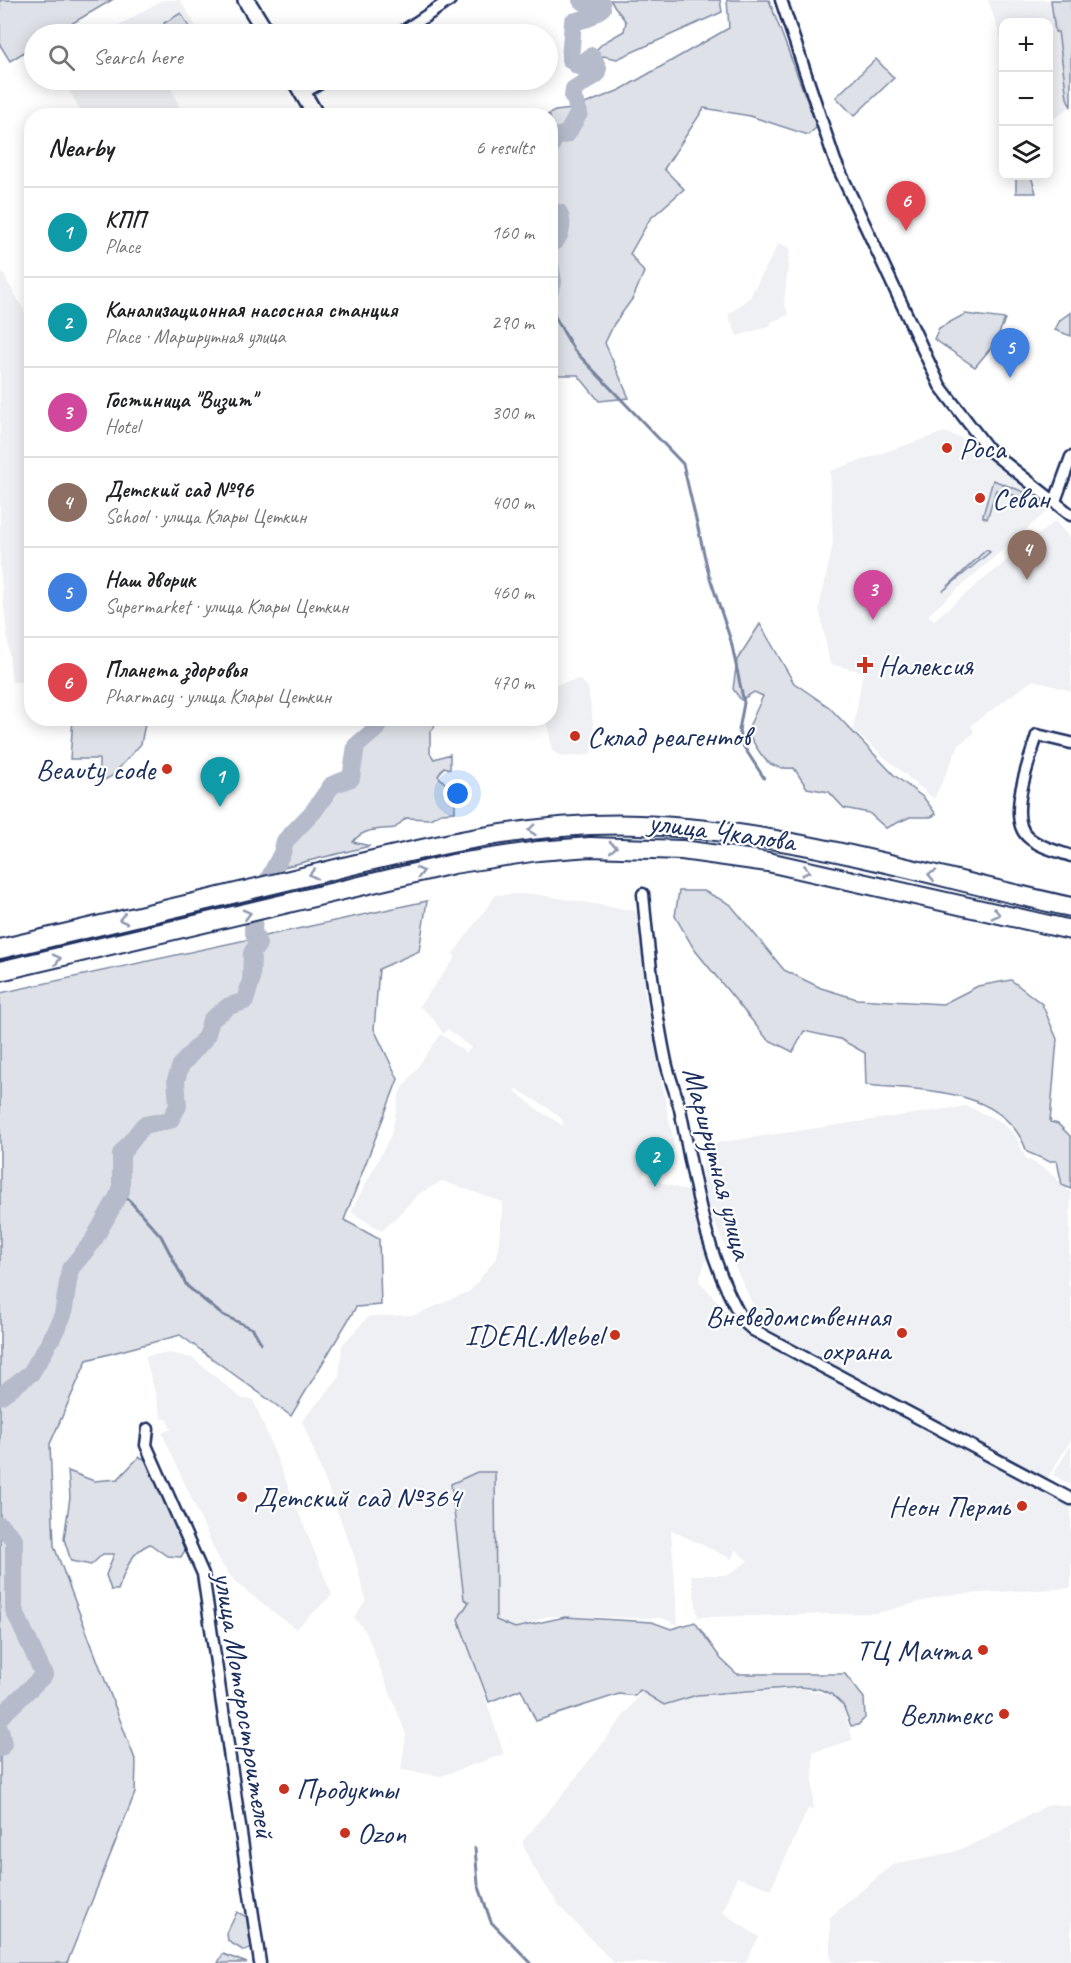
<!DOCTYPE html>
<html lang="en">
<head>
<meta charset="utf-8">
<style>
	body { margin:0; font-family:Caveat,sans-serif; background:#f2f2f2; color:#202124 }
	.controls { position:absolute; right:18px; top:18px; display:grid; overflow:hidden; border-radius:12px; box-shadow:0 3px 15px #0003 }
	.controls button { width:54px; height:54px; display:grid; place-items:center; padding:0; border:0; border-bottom:2px solid #e0e0e0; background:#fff; color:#202124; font:30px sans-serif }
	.you { position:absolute; left:458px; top:794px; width:21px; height:21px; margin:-15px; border:4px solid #fff; border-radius:50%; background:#1a73e8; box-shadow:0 0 0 9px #1a73e833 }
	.badge { display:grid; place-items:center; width:39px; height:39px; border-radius:50%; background:#c8321e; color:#fff; font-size:20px; font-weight:700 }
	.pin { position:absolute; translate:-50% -50px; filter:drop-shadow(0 2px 3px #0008) }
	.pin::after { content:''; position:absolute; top:32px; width:21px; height:18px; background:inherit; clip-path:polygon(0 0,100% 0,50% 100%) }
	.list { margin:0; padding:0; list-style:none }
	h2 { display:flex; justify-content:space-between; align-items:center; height:78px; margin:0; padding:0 24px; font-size:26px }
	h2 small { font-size:20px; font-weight:400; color:#757577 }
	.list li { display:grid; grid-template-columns:39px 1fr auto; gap:18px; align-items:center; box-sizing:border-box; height:90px; padding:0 24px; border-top:2px solid #e0e0e0 }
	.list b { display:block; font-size:22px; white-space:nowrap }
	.list p { margin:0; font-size:20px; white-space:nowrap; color:#757577 }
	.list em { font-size:20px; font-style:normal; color:#757577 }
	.icon { flex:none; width:33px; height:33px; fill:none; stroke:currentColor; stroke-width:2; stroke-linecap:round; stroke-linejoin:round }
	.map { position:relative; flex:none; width:1071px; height:1963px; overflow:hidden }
	.search { position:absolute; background:#fff; box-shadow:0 3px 15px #0003; left:24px; top:24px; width:534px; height:66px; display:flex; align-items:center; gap:15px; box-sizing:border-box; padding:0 21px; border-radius:33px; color:#757577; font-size:22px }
	.panel { position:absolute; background:#fff; box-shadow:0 3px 15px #0003; left:24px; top:108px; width:534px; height:618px; border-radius:24px }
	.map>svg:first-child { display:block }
	.built { fill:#eff0f4; fill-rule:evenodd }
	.green { fill:#dee1e7; stroke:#7c88a2; stroke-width:1.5 }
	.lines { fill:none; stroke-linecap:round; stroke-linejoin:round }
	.stream { stroke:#77839f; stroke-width:3 }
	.river { stroke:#b5bbca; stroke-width:18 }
	.street-casing { stroke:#1b2f5e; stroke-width:15 }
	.secondary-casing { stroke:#1b2f5e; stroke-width:20 }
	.primary-casing { stroke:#1b2f5e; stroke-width:22 }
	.street { stroke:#fff; stroke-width:10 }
	.secondary { stroke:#fff; stroke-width:15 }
	.primary { stroke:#fff; stroke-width:18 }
	.oneway { stroke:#8d97ae }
	.poi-dot { fill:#c8321e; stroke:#fff; stroke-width:2 }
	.labels { text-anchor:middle; stroke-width:4.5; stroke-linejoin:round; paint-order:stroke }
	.poi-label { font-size:30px; fill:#1b2f5e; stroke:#fff; text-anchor:start }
	.street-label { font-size:30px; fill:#1b2f5e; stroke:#fff }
</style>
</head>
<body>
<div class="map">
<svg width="1071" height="1963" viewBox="0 0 1071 1963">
	<rect width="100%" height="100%" fill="#fff"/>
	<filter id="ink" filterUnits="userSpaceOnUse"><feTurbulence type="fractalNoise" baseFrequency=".0167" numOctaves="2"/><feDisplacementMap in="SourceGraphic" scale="12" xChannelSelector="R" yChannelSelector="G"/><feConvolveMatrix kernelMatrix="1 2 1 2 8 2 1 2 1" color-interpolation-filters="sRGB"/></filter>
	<g filter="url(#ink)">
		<g class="built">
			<path d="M162,0H180L201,34H104Z"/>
			<path d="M988,0H1051L1070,107L1050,121L1048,22H1004L1003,44Z"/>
			<path d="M63,80H185L171,88L183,115H83Z"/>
			<path d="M779,243L790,248L784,303L789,315L771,322V326L737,336L728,315L750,297Z"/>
			<path d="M0,268L31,323V682H12L0,569Z"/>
			<path d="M944,432L970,441L1051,502L1045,513L928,615L934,620L1055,521L1071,539V691L1033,680L971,725L974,733L959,745L934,799L853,730L863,672L830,664L819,608L833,544L830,471Z"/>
			<path d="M579,679L588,687L596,744L589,755L562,757L552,751L547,719L550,718L551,686Z"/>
			<path d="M534,894L636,911L649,983L643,985L675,1150L653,1155L643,1176L690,1192L709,1251L699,1281L751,1338L760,1320L704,1201L702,1145L966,1106L1000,1121L1015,1135L1026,1158L1047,1170L1071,1193L1068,1286H1071V1440L1040,1490L1071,1506V1588L946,1595L878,1613L698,1617L691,1575H728L748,1561L735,1549L732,1559L671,1530L678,1625L662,1618L548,1616L516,1628L496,1620L495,1472L469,1602L459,1619L504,1754L441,1776L401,1770L406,1734L366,1632L354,1617L366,1600L354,1555L302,1421L339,1378L342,1345L369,1316L415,1315L470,1291L497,1257L503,1202L442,1181L419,1194L382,1231L351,1212L391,1135L400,1092L441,1034L466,1053L471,1048L448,1029L443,1034L433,1018L419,1006L456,957L453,954L496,895ZM517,1089L551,1110L563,1120L562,1123L567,1128L538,1110L515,1091Z"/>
			<path d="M170,1353L193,1358L242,1399H253L332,1595L296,1629L237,1584L220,1562L162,1433L171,1429L167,1419H162L145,1356Z"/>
			<path d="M1071,1445V1485L1053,1475Z"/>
			<path d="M800,1688L830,1695L842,1705L853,1740L813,1752V1809H808L771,1889L737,1877L723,1913L759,1937L745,1963H614L560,1907L530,1862L522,1842L572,1783L641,1693L735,1694Z"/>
			<path d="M1050,1804L1071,1806V1963H834L830,1958V1917L893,1864L954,1852L985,1839Z"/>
		</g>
		<g class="green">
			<path d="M0,0H112L54,34H34V46L10,61L0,45Z"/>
			<path d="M610,0H720L722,12L617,59L603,56L598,59L592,54L603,43L624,31L626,22Z"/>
			<path d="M727,0H769L817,127L808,135L750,116L704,108L664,169L684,189L650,219L630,254L644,272L633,298L614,324L605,343L629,398L599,401L578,375H551L550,116L547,115L555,111L572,109L620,90L729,28Z"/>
			<path d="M1051,0H1071V107L1067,98L1058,32H1055Z"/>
			<path d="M181,13L193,34H170L164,23Z"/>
			<path d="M876,59L894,78L854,116L836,97Z"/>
			<path d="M1016,176H1031L1036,193H1016Z"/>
			<path d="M1071,312V336L1055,330L1060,320Z"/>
			<path d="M965,314L1005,319L995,343L975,367L934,339L939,328Z"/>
			<path d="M993,480L1024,492L1023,498L996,490L987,519L983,517V515Z"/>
			<path d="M986,550L990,552L943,591Z"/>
			<path d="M760,624L794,683L829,707L894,775L924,798L936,814L931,817H910L886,828L869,813L844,808L829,792L807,788L794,768C765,771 760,753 747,731L763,696L754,692L741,700L733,689L737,660Z"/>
			<path d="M73,719V718L146,719L141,744L112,776L99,783V759H70Z"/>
			<path d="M387,719H436L434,728L430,732V753L434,759L450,754V769L444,767L438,776L447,785L444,793L455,799V812L441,813L430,819L406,818L395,828C379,830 363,828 353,842L370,846L275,869L284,853L287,841L317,812L333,787L351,782L360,746L380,729Z"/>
			<path d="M679,891H704L730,904L784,970L821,988L857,999L943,1004L978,986L1011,980L1042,1004L1057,1039L1050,1122L1058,1124L1071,1137V1189L1062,1185L1057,1161H1048L1027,1152C1005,1087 924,1091 866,1085L865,1053L840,1039L804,1031L793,1052L767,1039L694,949L675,916Z"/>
			<path d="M427,901L419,951L379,969L374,1029L398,1079L344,1220L379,1239L381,1305L356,1307L291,1416L180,1335L87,1360L50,1444L54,1546L136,1762L135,1793L67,1963H0V993Z"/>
			<path d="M139,1457L147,1460L157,1477L163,1500L187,1547L181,1557L167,1556L150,1544C131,1551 125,1571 118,1590H111L106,1575L114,1554H103L91,1565L71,1561L64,1539L70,1497L68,1471L94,1481L118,1479Z"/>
			<path d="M477,1472H495L496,1620L515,1628L565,1617L652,1622L671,1629L695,1622L721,1659L737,1674H845L864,1698L865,1718L858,1725L851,1726L843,1705L831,1694L819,1689L800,1687L697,1695L664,1705L640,1690L635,1696L619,1694L536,1721L521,1689L489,1702L458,1619L469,1602L464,1599L451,1484Z"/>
			<path d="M237,1912L247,1917L253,1948L244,1951L228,1941L227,1933Z"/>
			<path d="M223,1954L247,1963H218Z"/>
		</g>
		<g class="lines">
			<g class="stream">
				<path d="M550,308L574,350L683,464L709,575L731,641L744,703L739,730L742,744L764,778"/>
				<path d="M121,1191L161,1236L187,1286L221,1314L253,1329L261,1343"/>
				<path d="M475,1848L478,1884L491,1922L531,1963"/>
			</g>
			<g class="river">
				<path d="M573,97L574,89L596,75L598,68L592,56L578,66L570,59L573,22L588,18L602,8L601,3H587L581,0"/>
				<path d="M550,148L555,137L567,134L579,113L576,104"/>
				<path d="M550,214L559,213C564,224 561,239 550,245"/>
				<path d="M550,264L553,282L550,290"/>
				<path d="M94,1239L121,1191V1154L144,1125L170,1120L178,1106L176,1080L181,1065L206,1037L211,1020L229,1006L245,1001L251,981L252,953L258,944L253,930L255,906L282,853L285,841L313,812L332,785L351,778L356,746L378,727L383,718"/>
				<path d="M51,1339L63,1315L70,1269L90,1245"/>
				<path d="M0,1396L31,1373L46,1348"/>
				<path d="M0,1525L14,1539V1610L44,1675L0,1717"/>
				<path d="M0,1730L3,1744L0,1748"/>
			</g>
			<g class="street-casing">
				<g id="street">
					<path d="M781,0L835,161L940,386L989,450L1071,515"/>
					<path d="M399,34L450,0"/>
					<path d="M303,93L326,80"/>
					<path d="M1055,501L1071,457"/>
					<path d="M1071,743L1037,735C1030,760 1006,818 1028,837C1039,847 1057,851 1071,856"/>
					<path d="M643,894C648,949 654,1003 665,1057C668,1075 676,1092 680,1109C695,1182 705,1258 744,1322L753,1330L1071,1499"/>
					<path d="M148,1429L146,1445L203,1574L260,1963"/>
				</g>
			</g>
			<g class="secondary-casing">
				<g id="secondary">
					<path d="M246,0L267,34"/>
					<path d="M295,80L316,116"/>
				</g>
			</g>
			<g class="primary-casing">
				<g id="primary">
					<path d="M0,949C105,925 210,899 315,874C422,848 529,821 640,825C786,830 929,876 1071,907"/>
					<path d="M0,971L453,864L538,851L590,847L682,850L768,862L1071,930"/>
				</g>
			</g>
			<use href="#street" class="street"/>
			<use href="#secondary" class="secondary"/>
			<use href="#primary" class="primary"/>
		</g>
		<defs><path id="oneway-chevron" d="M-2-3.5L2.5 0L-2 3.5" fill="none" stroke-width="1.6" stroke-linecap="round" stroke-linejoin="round" transform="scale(1.5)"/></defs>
		<g class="oneway">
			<use href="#oneway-chevron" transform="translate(532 830) rotate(174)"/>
			<use href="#oneway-chevron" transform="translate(613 847) rotate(-1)"/>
			<use href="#oneway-chevron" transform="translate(806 871) rotate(13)"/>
			<use href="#oneway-chevron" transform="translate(420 872) rotate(-14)"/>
			<use href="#oneway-chevron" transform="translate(313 874) rotate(167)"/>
			<use href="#oneway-chevron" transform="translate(932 875) rotate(-167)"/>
			<use href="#oneway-chevron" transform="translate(247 914) rotate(-14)"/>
			<use href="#oneway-chevron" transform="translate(996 914) rotate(13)"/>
			<use href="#oneway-chevron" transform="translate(123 919) rotate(167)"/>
			<use href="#oneway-chevron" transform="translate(57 959) rotate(-13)"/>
		</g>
	</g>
	<g class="poi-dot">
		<circle cx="947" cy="448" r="6"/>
		<circle cx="980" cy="498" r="6"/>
		<path d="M862 656h6v6h6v6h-6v6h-6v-6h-6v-6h6z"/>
		<circle cx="575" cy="736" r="6"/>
		<circle cx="167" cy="769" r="6"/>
		<circle cx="902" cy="1333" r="6"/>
		<circle cx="615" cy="1335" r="6"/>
		<circle cx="242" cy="1497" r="6"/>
		<circle cx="1022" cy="1506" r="6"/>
		<circle cx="983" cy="1650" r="6"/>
		<circle cx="1004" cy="1714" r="6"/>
		<circle cx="284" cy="1789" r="6"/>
		<circle cx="345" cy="1833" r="6"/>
	</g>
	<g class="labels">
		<g class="poi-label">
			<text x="959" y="458">Роса</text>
			<text x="992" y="508">Севан</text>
			<text x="878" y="675">Налексия</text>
			<text x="587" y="746">Склад реагентов</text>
			<text x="155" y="779" text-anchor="end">Beauty code</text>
			<text x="890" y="1326" text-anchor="end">Вневедомственная<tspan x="890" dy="34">охрана</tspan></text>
			<text x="603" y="1345" text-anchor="end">IDEAL.Mebel</text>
			<text x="254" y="1507">Детский сад №364</text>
			<text x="1010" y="1516" text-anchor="end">Неон Пермь</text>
			<text x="971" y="1660" text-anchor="end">ТЦ Мачта</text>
			<text x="992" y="1724" text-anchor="end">Веллтекс</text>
			<text x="296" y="1799">Продукты</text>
			<text x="357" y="1843">Ozon</text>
		</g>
		<g class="street-label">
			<text transform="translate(722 831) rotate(8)" y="10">улица Чкалова</text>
			<text transform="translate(718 1163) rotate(75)" y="10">Маршрутная улица</text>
			<text transform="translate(245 1705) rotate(81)" y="10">улица Моторостроителей</text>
		</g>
	</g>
</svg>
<div class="controls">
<button>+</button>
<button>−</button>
<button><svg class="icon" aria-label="layers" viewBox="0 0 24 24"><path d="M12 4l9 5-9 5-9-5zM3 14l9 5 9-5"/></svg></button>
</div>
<div class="you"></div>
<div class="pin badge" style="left:220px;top:807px;background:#0f9aa8">1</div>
<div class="pin badge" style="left:655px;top:1187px;background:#0f9aa8">2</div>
<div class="pin badge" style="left:873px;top:620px;background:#d1479c">3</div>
<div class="pin badge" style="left:1027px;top:580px;background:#8d6e63">4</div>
<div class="pin badge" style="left:1010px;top:378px;background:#3f7fe0">5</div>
<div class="pin badge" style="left:906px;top:231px;background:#e0444e">6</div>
<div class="search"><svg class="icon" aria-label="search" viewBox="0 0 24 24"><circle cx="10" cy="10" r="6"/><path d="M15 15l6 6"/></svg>Search here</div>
<section class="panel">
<h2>Nearby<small>6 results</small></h2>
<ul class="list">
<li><span class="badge" style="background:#0f9aa8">1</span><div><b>КПП</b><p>Place</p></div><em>160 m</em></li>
<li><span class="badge" style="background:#0f9aa8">2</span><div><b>Канализационная насосная станция</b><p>Place · Маршрутная улица</p></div><em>290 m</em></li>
<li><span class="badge" style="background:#d1479c">3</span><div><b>Гостиница &quot;Визит&quot;</b><p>Hotel</p></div><em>300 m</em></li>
<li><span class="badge" style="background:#8d6e63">4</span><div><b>Детский сад №96</b><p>School · улица Клары Цеткин</p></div><em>400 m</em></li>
<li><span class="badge" style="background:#3f7fe0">5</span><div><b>Наш дворик</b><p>Supermarket · улица Клары Цеткин</p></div><em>460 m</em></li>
<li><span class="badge" style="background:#e0444e">6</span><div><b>Планета здоровья</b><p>Pharmacy · улица Клары Цеткин</p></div><em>470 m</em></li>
</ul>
</section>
</div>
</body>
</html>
